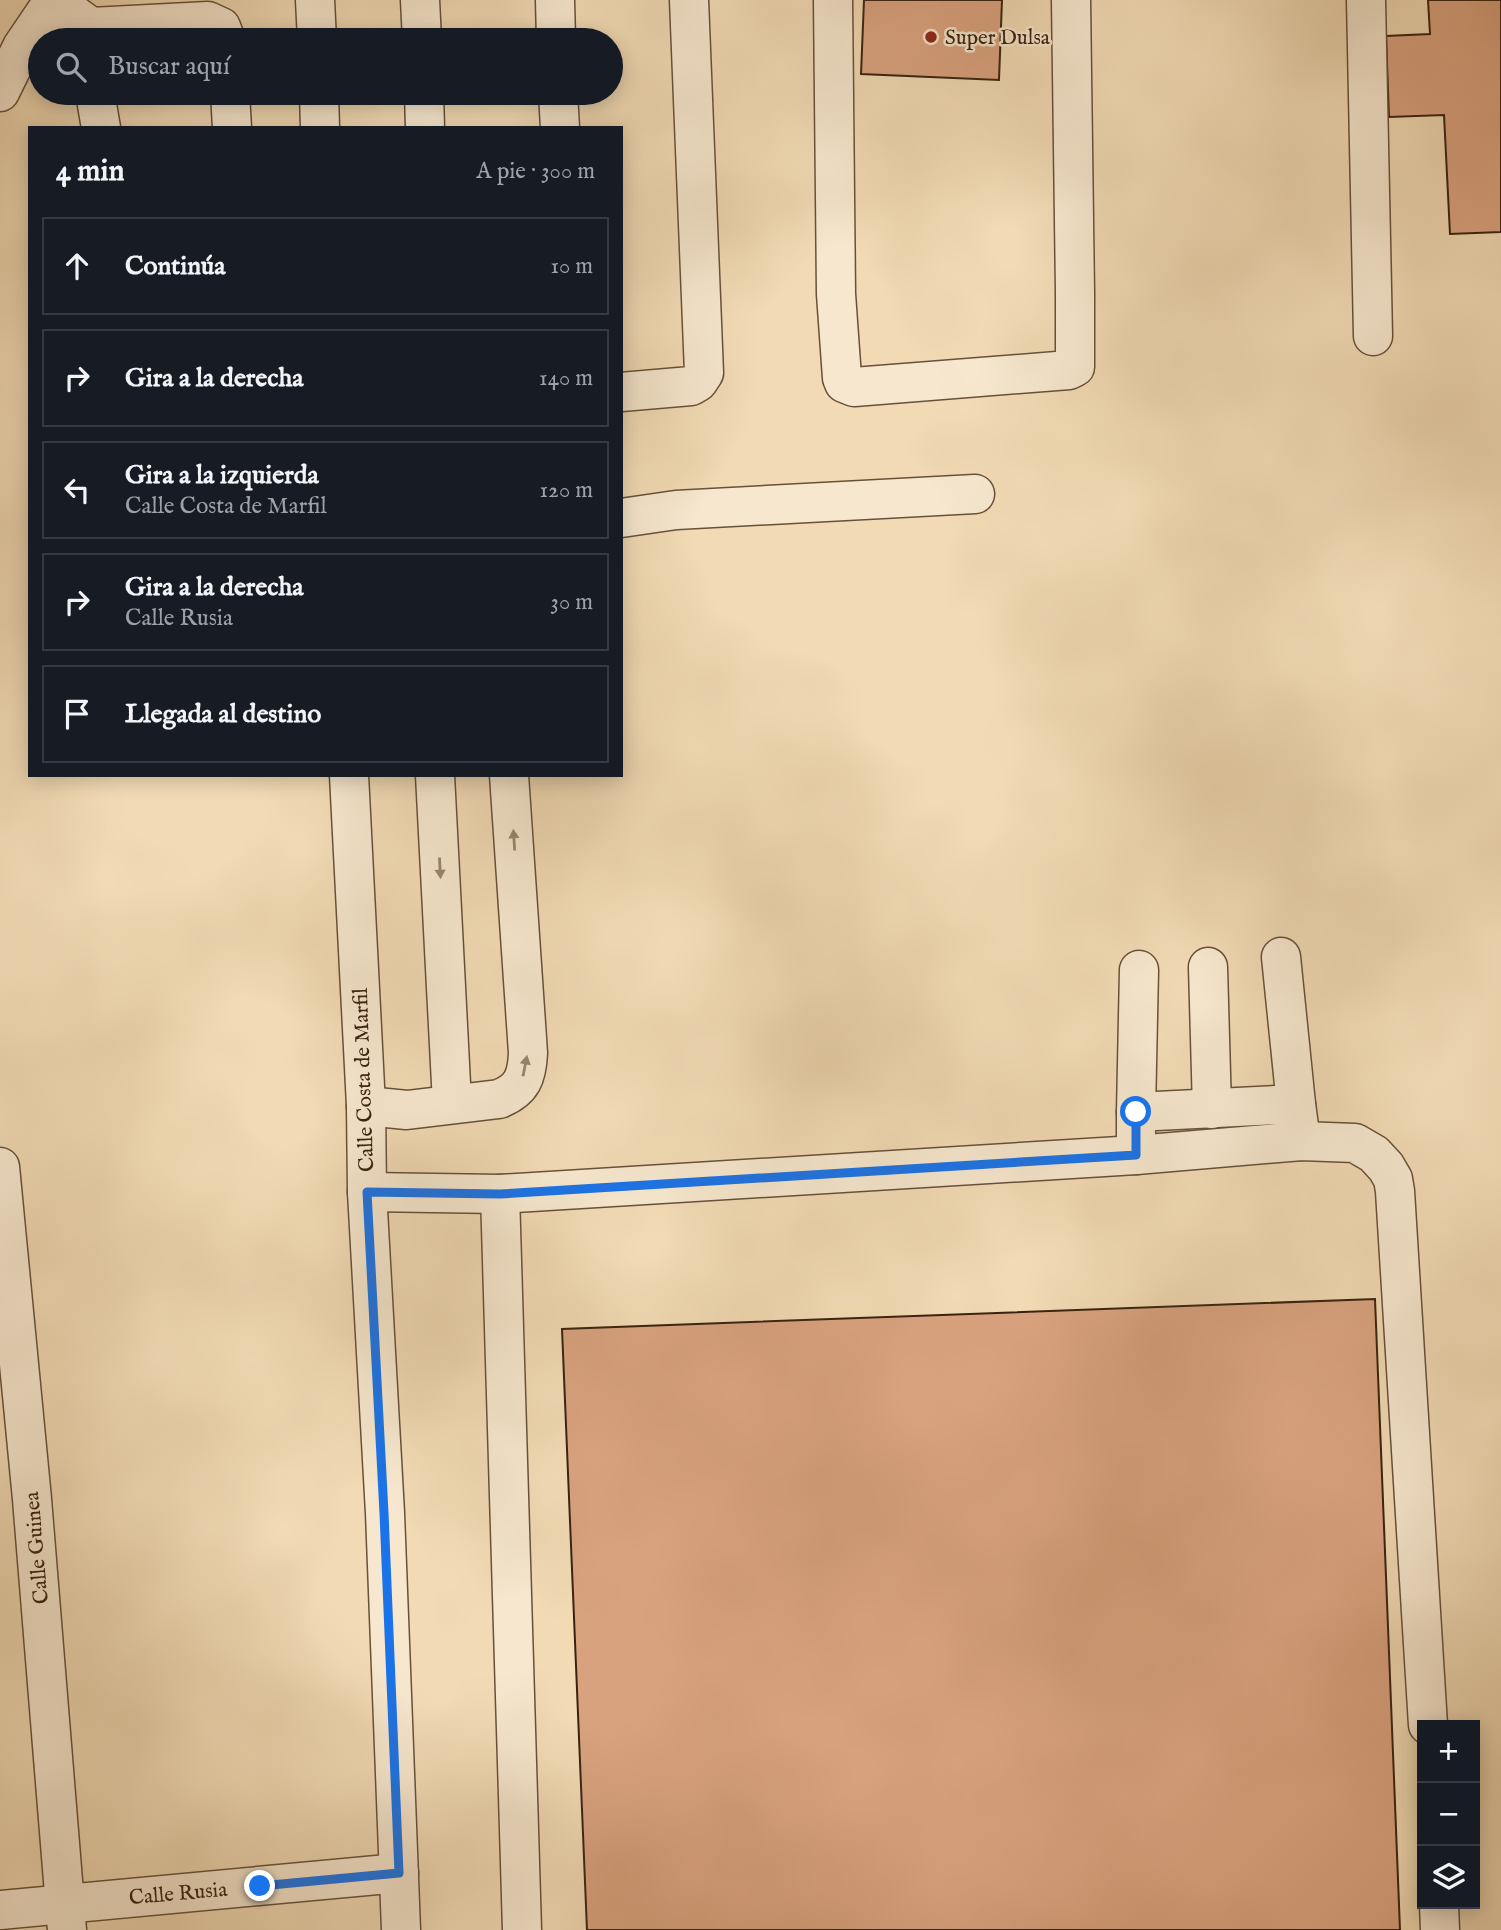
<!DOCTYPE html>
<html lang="es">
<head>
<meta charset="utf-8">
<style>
	body { margin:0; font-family:"IM FELL English",serif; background:#20242c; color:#f1f3f6 }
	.controls { position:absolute; right:21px; bottom:21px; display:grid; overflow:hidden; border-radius:0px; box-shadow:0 4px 18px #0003 }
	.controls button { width:63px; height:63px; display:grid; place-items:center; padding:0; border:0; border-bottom:2px solid #363941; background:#171b24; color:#f1f3f6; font:35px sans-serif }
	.stop { position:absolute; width:21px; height:21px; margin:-16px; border:5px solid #1a73e8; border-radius:50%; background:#fff }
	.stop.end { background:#1a73e8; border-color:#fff; box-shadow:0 2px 7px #0008 }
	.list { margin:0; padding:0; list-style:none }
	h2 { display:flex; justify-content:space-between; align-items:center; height:91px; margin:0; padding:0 28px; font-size:30px }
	h2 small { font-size:23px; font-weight:400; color:#9ea1a6 }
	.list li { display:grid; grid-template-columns:46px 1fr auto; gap:21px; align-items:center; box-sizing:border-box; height:98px; margin:0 14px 14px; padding:0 14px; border:2px solid #363941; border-radius:0px }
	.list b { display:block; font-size:26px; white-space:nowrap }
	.list p { margin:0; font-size:23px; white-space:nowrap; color:#9ea1a6 }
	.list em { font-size:23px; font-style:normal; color:#9ea1a6 }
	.icon { flex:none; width:38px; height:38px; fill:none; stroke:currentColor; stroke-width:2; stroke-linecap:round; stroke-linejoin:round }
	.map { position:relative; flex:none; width:1501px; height:1930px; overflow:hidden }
	.search { position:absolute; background:#171b24; box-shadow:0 4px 18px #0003; left:28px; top:28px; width:595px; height:77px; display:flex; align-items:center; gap:18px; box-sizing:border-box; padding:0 24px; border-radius:38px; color:#9ea1a6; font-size:26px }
	.panel { position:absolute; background:#171b24; box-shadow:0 4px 18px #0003; left:28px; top:126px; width:595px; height:651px; border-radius:0px }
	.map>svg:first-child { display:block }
	.building { fill:#d9a27f; stroke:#392310; stroke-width:2 }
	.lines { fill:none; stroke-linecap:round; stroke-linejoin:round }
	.minor-casing { stroke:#675139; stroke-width:41 }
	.minor { stroke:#f6e7ce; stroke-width:38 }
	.oneway { fill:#98856f }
	.route { stroke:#1a73e8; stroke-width:9 }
	.poi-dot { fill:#8f2418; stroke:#f6e7ce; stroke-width:2.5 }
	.labels { text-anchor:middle; stroke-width:5; stroke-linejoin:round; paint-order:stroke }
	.poi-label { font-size:21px; fill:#392310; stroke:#f6e7ce; text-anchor:start }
	.street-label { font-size:21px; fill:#392310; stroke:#f6e7ce }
</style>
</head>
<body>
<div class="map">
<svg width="1501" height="1930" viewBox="0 0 1501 1930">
	<rect width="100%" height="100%" fill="#f1dab4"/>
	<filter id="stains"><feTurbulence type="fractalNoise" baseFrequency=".00286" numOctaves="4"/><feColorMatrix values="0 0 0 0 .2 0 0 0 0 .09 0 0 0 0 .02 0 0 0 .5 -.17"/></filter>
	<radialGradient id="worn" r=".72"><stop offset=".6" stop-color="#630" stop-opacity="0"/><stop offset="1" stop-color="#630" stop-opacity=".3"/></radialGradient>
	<g class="building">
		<path d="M864,0H1002L999,80L861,74Z"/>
		<path d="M1428,0H1501V232L1450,234L1444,115L1389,117L1386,36L1430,34Z"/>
		<path d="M1375,1299L1400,1930H587L562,1329Z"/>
	</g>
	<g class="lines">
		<g class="minor-casing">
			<g id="minor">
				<path d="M315,0L317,40"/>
				<path d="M420,0L422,40"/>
				<path d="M555,0L556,40"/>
				<path d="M833,0L836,294L842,378L844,383L854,387L1069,370L1075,367V293L1071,0"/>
				<path d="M1366,0L1373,336"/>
				<path d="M0,92L22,47L47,10L73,14L91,27L208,21L221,27L226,40"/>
				<path d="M95,93L101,128"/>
				<path d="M230,93L232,128"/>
				<path d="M319,93L320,128"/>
				<path d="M424,93L425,128"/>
				<path d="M558,93L560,128"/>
				<path d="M621,392L691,386L698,382L704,373L689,0"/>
				<path d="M621,518L676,510L975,494"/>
				<path d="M349,775L366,1106L367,1192L385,1513L401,1930"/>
				<path d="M435,775L452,1103"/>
				<path d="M1281,957L1296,1104"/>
				<path d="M1208,967L1212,1109"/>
				<path d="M366,1106L407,1110L499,1099C522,1090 527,1077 528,1053L509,775"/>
				<path d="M1136,1112L1139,970"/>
				<path d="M1136,1155V1112L1296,1104L1301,1141"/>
				<path d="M0,1167L32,1499L67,1930"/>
				<path d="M367,1192L500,1194L1136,1155L1301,1141L1355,1143L1374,1154L1386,1167L1393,1179L1395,1191L1428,1725"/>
				<path d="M500,1194L522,1930"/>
				<path d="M1439,1904L1440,1930"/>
				<path d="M0,1910L399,1873"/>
			</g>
		</g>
		<use href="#minor" class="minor"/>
	</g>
	<defs><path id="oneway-solid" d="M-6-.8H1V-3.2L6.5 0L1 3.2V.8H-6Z" transform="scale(1.75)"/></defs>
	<g class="oneway">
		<use href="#oneway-solid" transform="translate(514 840) rotate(-94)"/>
		<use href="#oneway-solid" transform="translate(440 868) rotate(87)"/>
		<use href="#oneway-solid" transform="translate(525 1066) rotate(-79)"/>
	</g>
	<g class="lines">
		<path class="route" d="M260,1886L399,1873L384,1513L367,1192L500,1194L1136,1155V1112"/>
	</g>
	<circle class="poi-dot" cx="931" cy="37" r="7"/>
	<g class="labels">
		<g class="poi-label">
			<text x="945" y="44">Super Dulsa</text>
		</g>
		<g class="street-label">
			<text transform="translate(363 1080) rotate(-92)" y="7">Calle Costa de Marfil</text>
			<text transform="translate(36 1548) rotate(-95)" y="7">Calle Guinea</text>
			<text transform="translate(178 1893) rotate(-5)" y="7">Calle Rusia</text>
		</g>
	</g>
	<rect width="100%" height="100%" filter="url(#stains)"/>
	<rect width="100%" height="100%" fill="url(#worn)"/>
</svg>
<div class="controls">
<button>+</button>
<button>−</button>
<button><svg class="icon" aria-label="layers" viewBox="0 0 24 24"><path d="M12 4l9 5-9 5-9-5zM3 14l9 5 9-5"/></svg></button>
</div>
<div class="stop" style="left:1136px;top:1112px"></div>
<div class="stop end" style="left:260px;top:1886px"></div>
<div class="search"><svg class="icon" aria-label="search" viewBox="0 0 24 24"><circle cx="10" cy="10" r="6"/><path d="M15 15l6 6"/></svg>Buscar aquí</div>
<section class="panel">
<h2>4 min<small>A pie · 300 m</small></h2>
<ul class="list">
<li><svg class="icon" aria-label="ahead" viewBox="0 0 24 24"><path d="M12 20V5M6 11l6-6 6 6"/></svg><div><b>Continúa</b></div><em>10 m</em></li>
<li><svg class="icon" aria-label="right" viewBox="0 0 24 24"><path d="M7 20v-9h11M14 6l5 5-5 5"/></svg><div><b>Gira a la derecha</b></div><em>140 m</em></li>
<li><svg class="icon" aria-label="left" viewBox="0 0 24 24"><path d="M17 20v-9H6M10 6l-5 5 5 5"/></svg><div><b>Gira a la izquierda</b><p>Calle Costa de Marfil</p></div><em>120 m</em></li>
<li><svg class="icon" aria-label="right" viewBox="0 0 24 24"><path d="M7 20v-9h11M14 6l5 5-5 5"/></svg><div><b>Gira a la derecha</b><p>Calle Rusia</p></div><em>30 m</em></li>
<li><svg class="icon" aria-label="arrive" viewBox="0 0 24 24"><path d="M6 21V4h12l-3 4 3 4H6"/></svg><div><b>Llegada al destino</b></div></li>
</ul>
</section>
</div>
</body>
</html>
